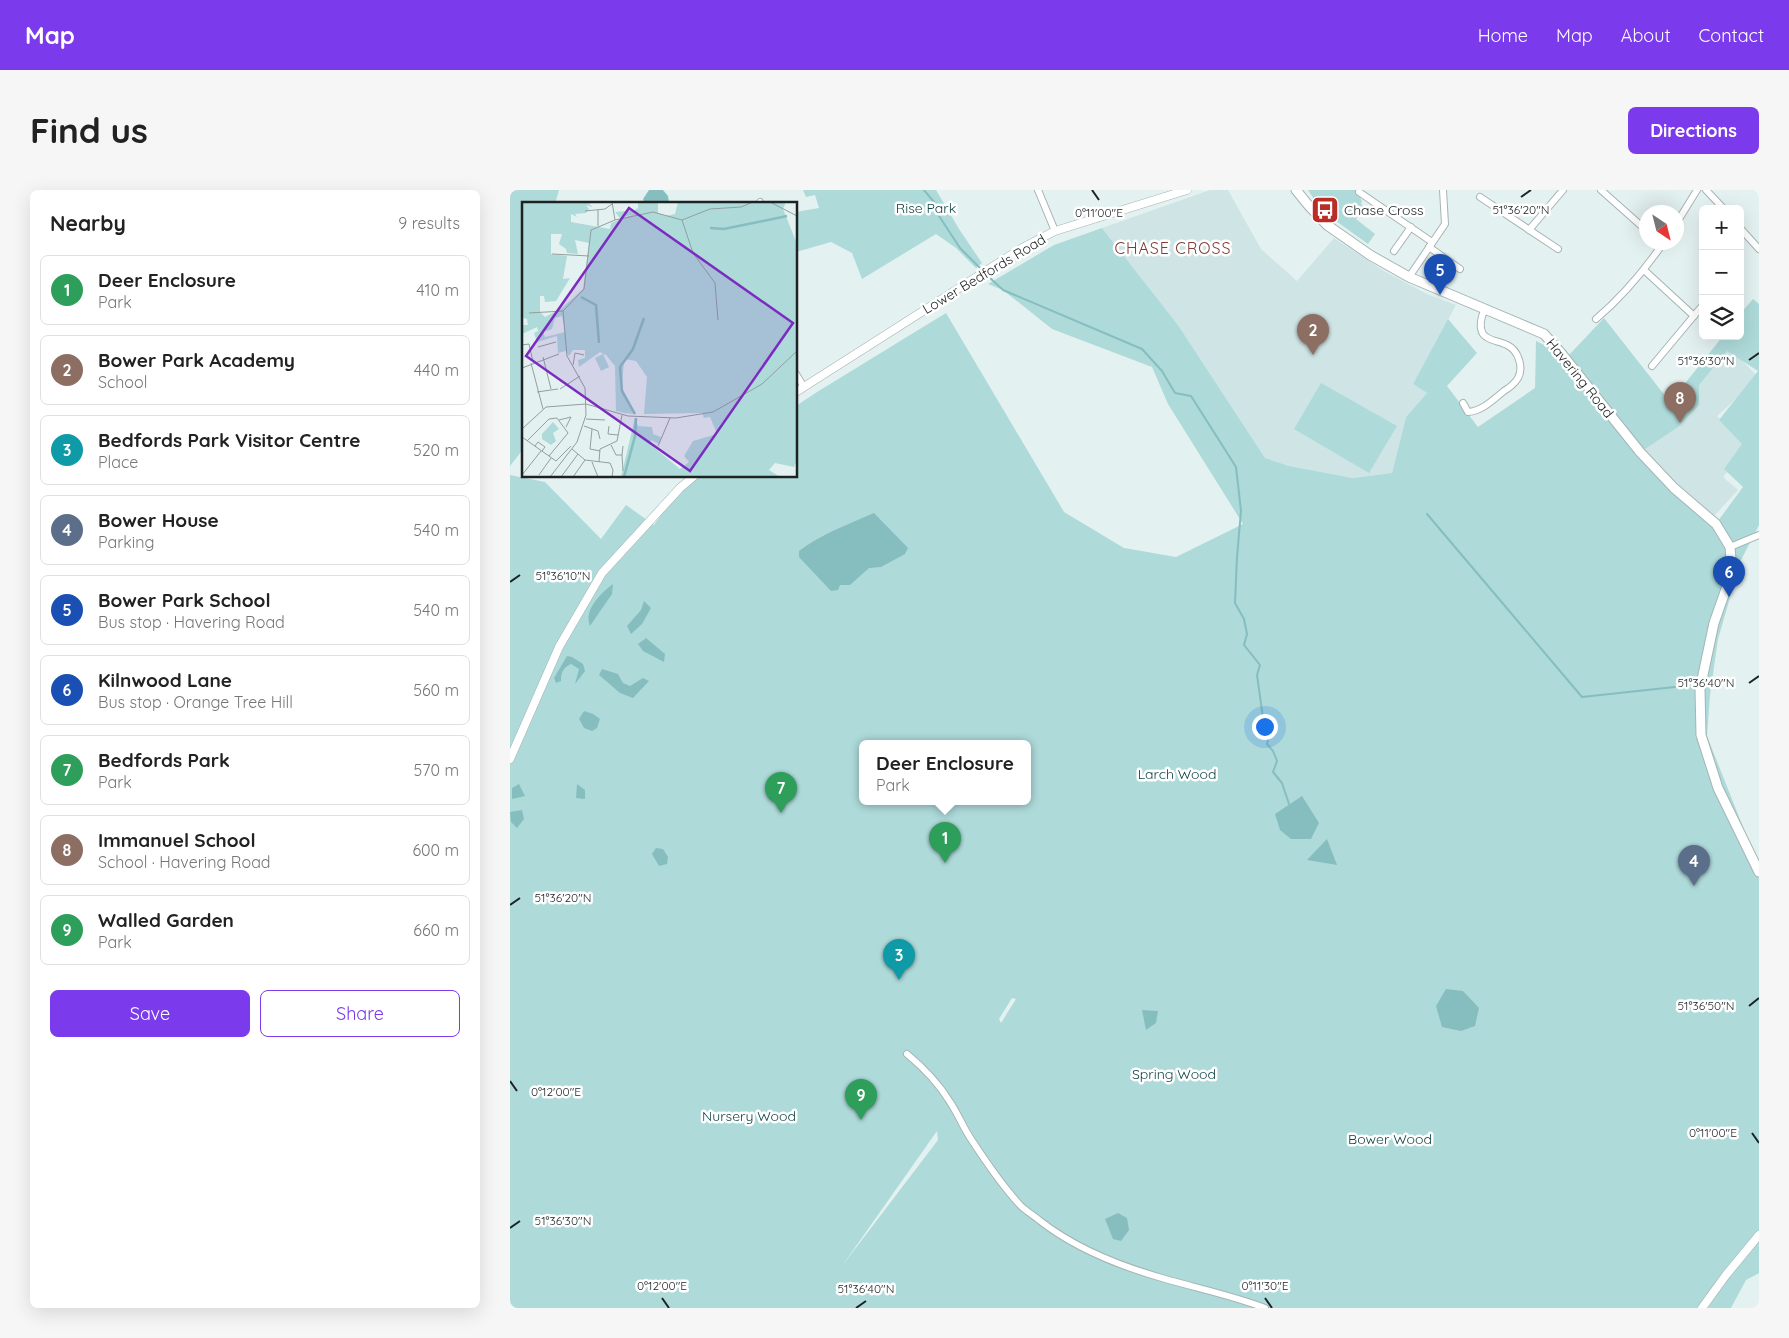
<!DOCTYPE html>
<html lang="en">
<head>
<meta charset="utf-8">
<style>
	body { margin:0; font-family:Quicksand,sans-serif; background:#f6f6f6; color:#222 }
	.controls { position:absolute; right:15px; top:15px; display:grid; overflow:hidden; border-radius:8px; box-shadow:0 5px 20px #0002 }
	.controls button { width:45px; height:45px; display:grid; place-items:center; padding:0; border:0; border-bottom:1px solid #e0e0e0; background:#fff; color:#222; font:25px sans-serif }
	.compass { position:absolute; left:1129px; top:15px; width:45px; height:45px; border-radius:50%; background:#fff; box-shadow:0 5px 20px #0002; rotate:145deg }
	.you { position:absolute; left:754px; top:536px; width:18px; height:18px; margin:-12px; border:4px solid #fff; border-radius:50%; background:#1a73e8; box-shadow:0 0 0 8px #1a73e833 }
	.badge { display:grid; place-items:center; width:32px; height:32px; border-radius:50%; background:#7c3aed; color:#fff; font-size:16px; font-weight:700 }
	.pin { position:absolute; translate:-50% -41px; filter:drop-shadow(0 1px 2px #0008) }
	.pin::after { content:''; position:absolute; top:26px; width:18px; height:15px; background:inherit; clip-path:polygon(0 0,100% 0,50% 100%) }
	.popup { position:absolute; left:349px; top:550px; width:172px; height:65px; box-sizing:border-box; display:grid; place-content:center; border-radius:8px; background:#fff; filter:drop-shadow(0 1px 4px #0005); font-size:16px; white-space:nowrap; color:#767676 }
	.popup b { font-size:19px; color:#222 }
	.popup::after { content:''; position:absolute; left:50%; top:100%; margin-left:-10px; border:10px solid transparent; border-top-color:#fff }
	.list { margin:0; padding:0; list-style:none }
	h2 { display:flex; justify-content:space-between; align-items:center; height:65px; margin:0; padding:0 20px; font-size:21px }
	h2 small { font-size:16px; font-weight:400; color:#767676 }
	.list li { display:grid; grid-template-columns:32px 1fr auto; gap:15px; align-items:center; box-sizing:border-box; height:70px; margin:0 10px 10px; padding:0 10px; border:1px solid #e0e0e0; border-radius:8px }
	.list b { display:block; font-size:19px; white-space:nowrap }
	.list p { margin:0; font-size:16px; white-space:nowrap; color:#767676 }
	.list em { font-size:16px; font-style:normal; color:#767676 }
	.actions { display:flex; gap:10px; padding:15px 20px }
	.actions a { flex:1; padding:11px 0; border:1px solid #7c3aed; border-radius:8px; text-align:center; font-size:18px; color:#7c3aed }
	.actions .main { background:#7c3aed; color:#fff }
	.icon { flex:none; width:28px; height:28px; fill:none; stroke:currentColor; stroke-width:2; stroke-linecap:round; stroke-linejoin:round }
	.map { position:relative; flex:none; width:1249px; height:1118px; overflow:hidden; border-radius:8px }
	header { display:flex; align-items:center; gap:30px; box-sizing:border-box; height:70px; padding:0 25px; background:#7c3aed; color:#fff }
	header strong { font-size:24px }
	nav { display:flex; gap:28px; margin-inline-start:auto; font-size:18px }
	.intro { display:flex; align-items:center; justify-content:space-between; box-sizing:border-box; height:120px; padding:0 30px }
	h1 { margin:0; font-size:35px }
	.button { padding:12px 22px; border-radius:8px; background:#7c3aed; color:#fff; font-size:18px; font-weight:700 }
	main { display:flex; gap:30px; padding:0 30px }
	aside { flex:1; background:#fff; border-radius:8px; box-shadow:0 5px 20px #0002 }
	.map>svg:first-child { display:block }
	.built { fill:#cfe5e5 }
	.green { fill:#aedada; fill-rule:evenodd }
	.water { fill:#86bebf }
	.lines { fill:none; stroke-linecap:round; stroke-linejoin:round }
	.stream { stroke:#86bebf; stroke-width:2 }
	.minor-casing { stroke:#a7b4b4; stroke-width:8 }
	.tertiary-casing { stroke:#a7b4b4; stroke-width:9 }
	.secondary-casing { stroke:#a7b4b4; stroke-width:11 }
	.minor { stroke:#fff; stroke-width:6 }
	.tertiary { stroke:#fff; stroke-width:8 }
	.secondary { stroke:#fff; stroke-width:9 }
	.ticks { fill:none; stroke:#1d2222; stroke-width:2 }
	.labels { text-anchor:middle; stroke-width:5; stroke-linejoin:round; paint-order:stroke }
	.park-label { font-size:14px; fill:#124546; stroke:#fff }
	.poi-label { font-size:14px; fill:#1d2222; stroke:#fff; text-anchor:start }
	.street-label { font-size:14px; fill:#1d2222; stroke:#fff }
	.quarter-label { font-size:16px; letter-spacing:1px; fill:#833c34; stroke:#fff }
	.inset-river { fill:none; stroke:#86bebf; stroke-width:2.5 }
	.inset-road { fill:none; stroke:#949e9e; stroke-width:1 }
	.view { fill:#7b2cbf; fill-opacity:0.15; stroke:#7b2cbf; stroke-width:2.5 }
	.inset-edge { fill:none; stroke:#1d2222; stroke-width:2.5 }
	.ticks-label { font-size:12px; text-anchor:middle; fill:#1d2222; stroke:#fff; stroke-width:5; stroke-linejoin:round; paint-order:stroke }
</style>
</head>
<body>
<header>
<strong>Map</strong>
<nav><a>Home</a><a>Map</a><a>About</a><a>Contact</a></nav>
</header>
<div class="intro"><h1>Find us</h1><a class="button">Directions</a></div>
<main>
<aside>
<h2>Nearby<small>9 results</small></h2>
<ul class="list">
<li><span class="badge" style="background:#2e9e5b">1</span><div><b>Deer Enclosure</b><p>Park</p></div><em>410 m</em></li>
<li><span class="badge" style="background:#8d6e63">2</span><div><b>Bower Park Academy</b><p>School</p></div><em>440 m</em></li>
<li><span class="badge" style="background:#0f9aa8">3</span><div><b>Bedfords Park Visitor Centre</b><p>Place</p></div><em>520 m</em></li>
<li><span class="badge" style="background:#5c6f8a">4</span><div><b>Bower House</b><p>Parking</p></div><em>540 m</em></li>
<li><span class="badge" style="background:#1a4fb4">5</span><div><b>Bower Park School</b><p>Bus stop · Havering Road</p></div><em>540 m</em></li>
<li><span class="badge" style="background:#1a4fb4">6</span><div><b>Kilnwood Lane</b><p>Bus stop · Orange Tree Hill</p></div><em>560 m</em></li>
<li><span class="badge" style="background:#2e9e5b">7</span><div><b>Bedfords Park</b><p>Park</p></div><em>570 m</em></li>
<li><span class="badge" style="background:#8d6e63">8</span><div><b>Immanuel School</b><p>School · Havering Road</p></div><em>600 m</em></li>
<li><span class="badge" style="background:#2e9e5b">9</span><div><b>Walled Garden</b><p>Park</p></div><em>660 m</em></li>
</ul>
<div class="actions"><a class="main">Save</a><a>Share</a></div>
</aside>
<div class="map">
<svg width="1249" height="1118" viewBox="0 0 1249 1118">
	<rect width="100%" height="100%" fill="#e4f1f1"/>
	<g class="built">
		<path d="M700,0H718L751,59L787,91L824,48L874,81L917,104L946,115L903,194L917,203L896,227L882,283L843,288L779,276L755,268L668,135L592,38Z"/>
		<path d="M1212,150L1249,188L1207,226L1238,258L1213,287L1228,300L1204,326L1126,257L1155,208L1174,194L1189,179Z"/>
	</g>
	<g class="green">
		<path d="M0,0H49L45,14H14V258L0,276Z"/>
		<path d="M293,0H426L449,39L472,73L466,78L446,58L426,44L352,89L342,63L321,52L286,62V22L309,18L305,5L296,7Z"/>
		<path d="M798,0H846L852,11L851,14L854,17L846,29L865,44L858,54L812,21Z"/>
		<path d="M592,38L668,135L755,268L779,276L843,288L882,283L896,227L917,203L903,194L938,129L967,163L937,196L968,237L1025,198L1026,151L1062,169L1059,165L1094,128L1160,212L1213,146H1230V124L1243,109L1249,114V335L1231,370L1208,449L1200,505L1197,546L1239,652L1249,670V1041L1227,1067L1188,1118H0V285L35,292L91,349L116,315L144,335L170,298L187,286H286V216L307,202L436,123L554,322L614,358L666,367L733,334L658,214L642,177L542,139L493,100L478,94L544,55ZM1217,161L1248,181L1209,230L1232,254L1214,279L1233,297L1208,331L1153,283L1135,259L1168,237L1189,215V195ZM352,554H518V612H352ZM502,808L506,809L491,833L489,829ZM427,941L428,950L332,1076Z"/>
		<path d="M811,193L887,236L859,283L784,239Z"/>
		<path d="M1249,1050V1083L1236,1090L1221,1118H1193Z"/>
	</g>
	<g class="water">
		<path d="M139,0H153L158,6L159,12L158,14H135L133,9Z"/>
		<path d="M364,323L398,358L395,364L371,377L359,378L340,395H330L328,400L321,401L289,367V361C311,344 339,334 364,323Z"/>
		<path d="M103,394L102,404L80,436C73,420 91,403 103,394Z"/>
		<path d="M134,411L141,418L132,434L121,444L117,436L131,420Z"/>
		<path d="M136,448L155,464L154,472L133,461L128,454Z"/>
		<path d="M57,466L62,467L73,474L75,481L65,494L69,479L61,474C53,478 51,482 51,491L46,493L44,488Z"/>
		<path d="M92,479L108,484L113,493L120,496L133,488L139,491L123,508L110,503L89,485Z"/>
		<path d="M74,521L83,524L90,529L87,538L82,541L74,538L69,529Z"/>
		<path d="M9,594L15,606L2,609V598Z"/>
		<path d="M67,594L75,600V609L66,608Z"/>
		<path d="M792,606L809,633L801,649H781L770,640L765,624Z"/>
		<path d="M12,620L14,629L7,638L1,632L0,622Z"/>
		<path d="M817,649L827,675L797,670Z"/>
		<path d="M146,658L153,659L158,667L157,674L149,676L142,664Z"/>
		<path d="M936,799L953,801L969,818L965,836L951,841L932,837L926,816Z"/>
		<path d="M632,820L648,821L646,833L636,840Z"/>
		<path d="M608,1023L617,1028L619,1040L611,1051L603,1049L595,1029Z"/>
	</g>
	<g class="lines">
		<g class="stream">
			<path d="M414,0L424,12L429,26L450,58L470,78"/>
			<path d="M479,87L493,100L632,159L652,181L665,203L681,206L726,277L731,321L727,367L725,413L734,429L737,444L734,455L750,475L747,485L753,528L760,541L757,554L763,561L767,571L763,582L772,593L779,614"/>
			<path d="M917,324L1072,507L1174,496"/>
		</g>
		<g class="minor-casing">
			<g id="minor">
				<path d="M528,0L545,41"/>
				<path d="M1091,0L1136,40"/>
				<path d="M1196,0L1214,19"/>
				<path d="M849,2L922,52"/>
				<path d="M970,7L1048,59"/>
				<path d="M250,12L251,14"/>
				<path d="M1166,34L1187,0"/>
				<path d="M1230,38L1249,59"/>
				<path d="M1019,40L1053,0"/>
				<path d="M919,57L950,79"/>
				<path d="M884,61L901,37"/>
				<path d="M1134,80L1184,126"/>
				<path d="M933,85L941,73"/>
				<path d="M899,87L935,34L933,0"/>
				<path d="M1086,129C1112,107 1134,81 1154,52"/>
				<path d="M1142,176L1193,115"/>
				<path d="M286,184L294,197"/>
				<path d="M953,213L958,222C972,221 983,210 994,201C999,198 1005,193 1008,188C1014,177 1008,160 997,155C990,151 978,151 973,144C968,136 972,125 975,118"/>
				<path d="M1220,357L1249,345"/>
				<path d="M397,864C414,878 429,894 440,912C448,924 453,937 461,949C476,972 492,996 511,1016C516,1021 523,1025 529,1030C563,1057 610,1076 652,1088C686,1098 721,1105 755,1118"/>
			</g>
		</g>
		<g class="tertiary-casing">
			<g id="tertiary">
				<path d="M286,202L512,58L545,41L677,0"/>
				<path d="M0,569L49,457L92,383L170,298L184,286"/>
				<path d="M1192,1118L1216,1085L1249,1045"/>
			</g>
		</g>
		<g class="secondary-casing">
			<path id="secondary" d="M786,0L799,16L817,35L860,65L899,87L1034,144L1051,163L1130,262L1164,298L1206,334L1220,357L1222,382L1204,433L1190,499L1191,545L1208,598L1249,682"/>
		</g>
		<use href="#minor" class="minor"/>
		<use href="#tertiary" class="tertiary"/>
		<use href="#secondary" class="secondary"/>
	</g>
	<path class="ticks" d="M582,0L589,10M1011,7L1021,0M1239,170L1249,163M0,392L10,385M1239,493L1249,486M0,715L10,708M1239,816L1249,808M0,891L7,901M1242,943L1249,953M0,1038L10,1031M152,1108L159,1118M755,1108L762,1118M346,1118L356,1111"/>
	<defs>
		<g id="bus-square" transform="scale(1.4375)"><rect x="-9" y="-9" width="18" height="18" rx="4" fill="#ba2c26" stroke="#fff"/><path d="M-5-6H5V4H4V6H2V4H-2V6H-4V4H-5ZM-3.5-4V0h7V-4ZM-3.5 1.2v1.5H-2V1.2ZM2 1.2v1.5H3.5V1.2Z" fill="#fff"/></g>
	</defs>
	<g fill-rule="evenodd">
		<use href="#bus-square" x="815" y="20"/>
	</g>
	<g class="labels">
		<g class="park-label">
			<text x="416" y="23">Rise Park</text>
			<text x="667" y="589">Larch Wood</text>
			<text x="664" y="889">Spring Wood</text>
			<text x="239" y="931">Nursery Wood</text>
			<text x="880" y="954">Bower Wood</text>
		</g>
		<g class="poi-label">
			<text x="834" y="25">Chase Cross</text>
		</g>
		<g class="street-label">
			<text transform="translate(474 84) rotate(-31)" y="5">Lower Bedfords Road</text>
			<text transform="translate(1070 188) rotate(51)" y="5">Havering Road</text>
		</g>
		<g class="quarter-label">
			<text x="663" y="64">CHASE CROSS</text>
		</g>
	</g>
	<g transform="translate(12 12)">
		<rect width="275" height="275" fill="#e4f1f1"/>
		<path d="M0,0H71L67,2L71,5L64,3L67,7L64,11L53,12L55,15L49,12V20L88,27L89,21L112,12L98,16L93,10L113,8L116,6V0H136V11L144,14L153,12L156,0H264L261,7L275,42V258L272,265L253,261L247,268L258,275H99L113,216L116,224L130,225L131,232L139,235L137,242L129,238V243L158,267L167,260L162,254L171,239L195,232L188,215L182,216L180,211L122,212L125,175L114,159L102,157L100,186L114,212L102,211L94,209L93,164L84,153L81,152L87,165L79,169L73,156L81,152L78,150L57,165L56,158L63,156V148H51L47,154L44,149L36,151L35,134L15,140L12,131L16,129L15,125L0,132L1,123H6L5,117L0,116ZM29,32H40L37,42L44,47L45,51L56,52L53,38L67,41L61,87L40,106L23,115L18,110V94H22L23,100L34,99L48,76L41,77L45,54L29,52ZM40,114L43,130L23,135L21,130L30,127L33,116ZM31,220L37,227L31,231L34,239L29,243L20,237V232Z" fill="#aedada" fill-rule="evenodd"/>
		<path class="inset-river" d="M188,26L202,27L265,14M59,95L74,103L77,141M113,212L100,189L98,165L111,147L122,116M102,275L113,234L114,216"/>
		<path class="inset-road" d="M248,0L275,14M76,8V24M63,9L83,7L90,2M93,18L131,10L160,18L188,7L219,5L231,0M160,18L171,51L193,81L196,118M30,52L67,54M7,111L41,109M0,143L7,142L11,160M16,145L34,140M21,155L29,187M9,161L21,207M51,163L53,151L62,153M0,166L37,152M38,187L58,174M15,190L36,187M64,202L106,214L154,216L191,210L240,182L275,149M64,217L83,218M37,218L49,215L44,225M62,224L76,229L78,237M87,224L86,232L96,233M0,227L24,205L64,202M70,227L68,247L78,249M0,235L34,259M5,239L27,217L35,216L46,231L27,254M89,243L94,253H100L101,244M13,244L16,240L23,245L20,249M136,244L148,216M50,247L63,258L88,261L91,268L90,275M100,253L101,269M34,259L49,244M70,260L76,275M77,260L78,247L95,239L100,213M0,273L19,249M17,273L29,256M28,275L55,240L64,213L63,186L45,154L41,109L62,87L69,28L93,18L90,0M39,275L56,252M51,275L63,258"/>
		<path class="view" d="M107,6L271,121L168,269L4,154Z"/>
		<rect width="275" height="275" class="inset-edge"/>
	</g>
	<g class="ticks-label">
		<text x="1011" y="24">51°36'20"N</text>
		<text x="589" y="27">0°11'00"E</text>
		<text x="1196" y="175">51°36'30"N</text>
		<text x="53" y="390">51°36'10"N</text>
		<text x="1196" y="497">51°36'40"N</text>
		<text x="53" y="712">51°36'20"N</text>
		<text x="1196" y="820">51°36'50"N</text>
		<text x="46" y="906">0°12'00"E</text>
		<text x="1203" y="947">0°11'00"E</text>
		<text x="53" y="1035">51°36'30"N</text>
		<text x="152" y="1100">0°12'00"E</text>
		<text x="755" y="1100">0°11'30"E</text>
		<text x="356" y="1103">51°36'40"N</text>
	</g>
</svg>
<div class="controls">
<button>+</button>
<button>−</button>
<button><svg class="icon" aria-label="layers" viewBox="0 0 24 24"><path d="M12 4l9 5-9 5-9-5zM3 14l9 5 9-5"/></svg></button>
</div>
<svg class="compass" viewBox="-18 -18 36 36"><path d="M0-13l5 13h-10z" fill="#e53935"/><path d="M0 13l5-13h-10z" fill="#767676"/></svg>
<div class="you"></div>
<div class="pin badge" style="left:435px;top:673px;background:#2e9e5b">1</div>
<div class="popup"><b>Deer Enclosure</b>Park</div>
<div class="pin badge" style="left:803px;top:165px;background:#8d6e63">2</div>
<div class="pin badge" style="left:389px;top:790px;background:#0f9aa8">3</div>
<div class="pin badge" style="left:1184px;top:696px;background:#5c6f8a">4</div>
<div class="pin badge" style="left:930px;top:105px;background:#1a4fb4">5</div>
<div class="pin badge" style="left:1219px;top:407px;background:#1a4fb4">6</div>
<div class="pin badge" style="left:271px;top:623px;background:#2e9e5b">7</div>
<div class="pin badge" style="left:1170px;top:233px;background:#8d6e63">8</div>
<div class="pin badge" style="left:351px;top:930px;background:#2e9e5b">9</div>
</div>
</main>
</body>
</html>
